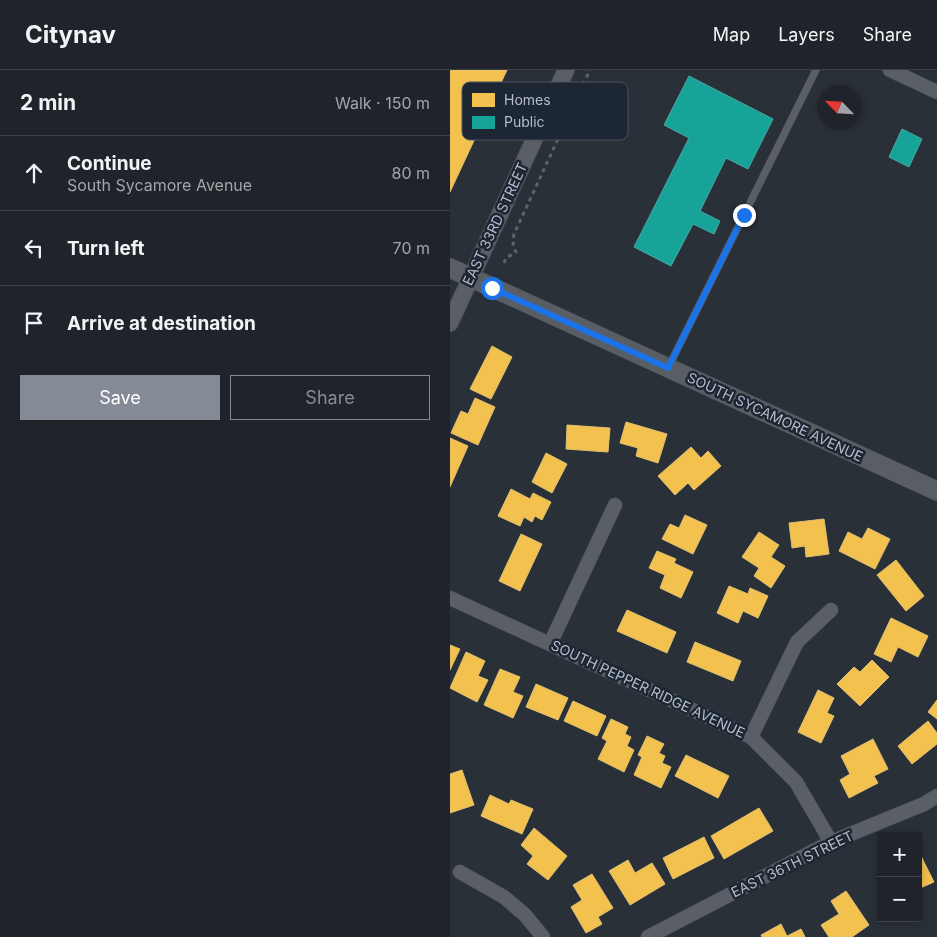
<!DOCTYPE html>
<html lang="en">
<head>
<meta charset="utf-8">
<style>
	body { margin:0; font-family:Inter,sans-serif; background:#282c32; color:#f1f3f6 }
	.controls { position:absolute; right:15px; bottom:15px; display:grid; overflow:hidden; border-radius:0px; box-shadow:0 2px 8px #0003 }
	.controls button { width:45px; height:45px; display:grid; place-items:center; padding:0; border:0; border-bottom:1px solid #3d4147; background:#20242a; color:#f1f3f6; font:25px sans-serif }
	.compass { position:absolute; left:367px; top:15px; width:45px; height:45px; border-radius:50%; background:#20242a; box-shadow:0 2px 8px #0003; rotate:295deg }
	.stop { position:absolute; width:15px; height:15px; margin:-11px; border:4px solid #1a73e8; border-radius:50%; background:#fff }
	.stop.end { background:#1a73e8; border-color:#fff; box-shadow:0 1px 5px #0008 }
	.list { margin:0; padding:0; list-style:none }
	h2 { display:flex; justify-content:space-between; align-items:center; height:65px; margin:0; padding:0 20px; font-size:21px }
	h2 small { font-size:16px; font-weight:400; color:#a2a4a8 }
	.list li { display:grid; grid-template-columns:32px 1fr auto; gap:15px; align-items:center; box-sizing:border-box; height:75px; padding:0 20px; border-top:1px solid #3d4147 }
	.list b { display:block; font-size:19px; white-space:nowrap }
	.list p { margin:0; font-size:16px; white-space:nowrap; color:#a2a4a8 }
	.list em { font-size:16px; font-style:normal; color:#a2a4a8 }
	.actions { display:flex; gap:10px; padding:15px 20px }
	.actions a { flex:1; padding:11px 0; border:1px solid #848b96; border-radius:0px; text-align:center; font-size:18px; color:#848b96 }
	.actions .main { background:#848b96; color:#fff }
	.icon { flex:none; width:28px; height:28px; fill:none; stroke:currentColor; stroke-width:2; stroke-linecap:round; stroke-linejoin:round }
	.map { position:relative; flex:none; width:487px; height:867px; overflow:hidden }
	header { display:flex; align-items:center; gap:30px; box-sizing:border-box; height:70px; padding:0 25px; background:#20242a; border-bottom:1px solid #3d4147 }
	header strong { font-size:24px }
	nav { display:flex; gap:28px; margin-inline-start:auto; font-size:18px }
	main { display:flex }
	aside { flex:1; background:#20242a }
	.map>svg:first-child { display:block }
	.homes { fill:#f2c14e; stroke:#dfc073 }
	.public { fill:#17a398; stroke:#46aaa7 }
	.lines { fill:none; stroke-linecap:round; stroke-linejoin:round }
	.service-casing { stroke:#484c53; stroke-width:8 }
	.minor-casing { stroke:#484c53; stroke-width:15 }
	.tertiary-casing { stroke:#484c53; stroke-width:18 }
	.secondary-casing { stroke:#484c53; stroke-width:20 }
	.path { stroke:#5d636a; stroke-width:3; stroke-dasharray:4 4; stroke-linecap:butt }
	.service { stroke:#5a5e66; stroke-width:7 }
	.minor { stroke:#5a5e66; stroke-width:14 }
	.tertiary { stroke:#5a5e66; stroke-width:16 }
	.secondary { stroke:#595d64; stroke-width:19 }
	.route { stroke:#1a73e8; stroke-width:6 }
	.labels { text-anchor:middle; stroke-width:5; stroke-linejoin:round; paint-order:stroke }
	.street-label { font-size:14px; fill:#b4bcc9; stroke:#1d2633 }
	.key { fill:#1d2633; stroke:#4a5360; stroke-width:1 }
	.key-label { font-size:14px; fill:#b4bcc9 }
</style>
</head>
<body>
<header>
<strong>Citynav</strong>
<nav><a>Map</a><a>Layers</a><a>Share</a></nav>
</header>
<main>
<aside>
<h2>2 min<small>Walk · 150 m</small></h2>
<ul class="list">
<li><svg class="icon" aria-label="ahead" viewBox="0 0 24 24"><path d="M12 20V5M6 11l6-6 6 6"/></svg><div><b>Continue</b><p>South Sycamore Avenue</p></div><em>80 m</em></li>
<li><svg class="icon" aria-label="left" viewBox="0 0 24 24"><path d="M17 20v-9H6M10 6l-5 5 5 5"/></svg><div><b>Turn left</b></div><em>70 m</em></li>
<li><svg class="icon" aria-label="arrive" viewBox="0 0 24 24"><path d="M6 21V4h12l-3 4 3 4H6"/></svg><div><b>Arrive at destination</b></div></li>
</ul>
<div class="actions"><a class="main">Save</a><a>Share</a></div>
</aside>
<div class="map">
<svg width="487" height="867" viewBox="0 0 487 867">
	<rect width="100%" height="100%" fill="#2a3038"/>
	<g class="homes">
		<path d="M0,0H57L0,122Z"/>
		<path d="M42,276L62,287L41,329L20,319Z"/>
		<path d="M25,328L45,337L28,375L1,363L11,341L18,344Z"/>
		<path d="M176,352L217,364L208,393L186,386L188,378L170,373Z"/>
		<path d="M117,355L160,358L158,382L116,379Z"/>
		<path d="M0,368L18,376L0,417Z"/>
		<path d="M241,377L251,388L258,381L271,396L244,420L238,413L225,425L208,406Z"/>
		<path d="M96,383L117,394L102,423L82,412Z"/>
		<path d="M61,419L80,429L83,423L101,432L92,450L85,446L82,452L74,447L70,456L48,446Z"/>
		<path d="M235,445L257,455L243,484L212,469L220,454L229,458Z"/>
		<path d="M374,449L379,484L356,487L355,476L342,478L339,453Z"/>
		<path d="M418,458L440,469L425,499L389,481L398,462L412,469Z"/>
		<path d="M309,462L329,475L321,487L335,496L321,518L304,506L309,498L292,487Z"/>
		<path d="M71,464L92,474L70,521L49,511Z"/>
		<path d="M207,481L226,489L224,493L243,502L231,528L210,518L215,505L199,498Z"/>
		<path d="M446,490L474,526L456,541L427,505Z"/>
		<path d="M279,516L298,524L300,518L318,526L308,548L293,541L288,553L267,543Z"/>
		<path d="M177,540L226,562L217,583L167,561Z"/>
		<path d="M441,548L478,566L468,587L448,577L441,592L424,584Z"/>
		<path d="M245,572L291,591L283,611L237,592Z"/>
		<path d="M0,575L10,579L0,600Z"/>
		<path d="M16,582L35,591L28,606L38,610L27,632L0,618Z"/>
		<path d="M422,590L439,607L410,636L387,614L404,597L410,602Z"/>
		<path d="M50,599L70,607L63,622L73,626L63,648L34,635Z"/>
		<path d="M86,614L118,628L108,650L76,637Z"/>
		<path d="M368,620L384,628L377,643L384,646L371,673L348,662Z"/>
		<path d="M487,630V649L478,642Z"/>
		<path d="M123,631L156,646L147,666L114,651Z"/>
		<path d="M161,649L178,657L175,664L181,667L177,676L184,680L174,702L148,689L157,671L152,668Z"/>
		<path d="M478,651L487,663V674L462,694L448,676Z"/>
		<path d="M197,666L214,674L209,683L215,686L212,693L221,697L211,718L184,705L192,687L188,685Z"/>
		<path d="M423,669L438,699L424,706L428,713L399,728L390,710L400,704L391,686Z"/>
		<path d="M236,685L279,706L268,728L225,706Z"/>
		<path d="M12,700L24,735L0,743V704Z"/>
		<path d="M40,725L59,734L61,730L83,739L72,764L31,746Z"/>
		<path d="M309,738L323,761L274,789L261,766Z"/>
		<path d="M84,758L117,786L98,810L77,794L83,786L71,775Z"/>
		<path d="M254,767L264,788L223,809L213,788Z"/>
		<path d="M471,786L484,812L468,819V787Z"/>
		<path d="M178,790L185,803L202,793L215,814L180,835L159,801Z"/>
		<path d="M142,804L163,838L148,847L152,854L136,863L121,837L132,830L123,815Z"/>
		<path d="M396,821L419,855L402,867H379L371,855L389,844L381,831Z"/>
		<path d="M331,854L337,866L351,859L355,867H312L311,865Z"/>
	</g>
	<g class="public">
		<path d="M239,6L323,49L298,99L276,88L250,141L270,151L264,164L243,154L221,196L184,177L239,68L214,55Z"/>
		<path d="M452,59L472,69L459,97L439,87Z"/>
	</g>
	<g class="lines">
		<g class="service-casing">
			<path id="service" d="M218,298L366,0"/>
		</g>
		<g class="minor-casing">
			<g id="minor">
				<path d="M440,0L487,22"/>
				<path d="M0,528L301,667L346,712L381,772"/>
				<path d="M100,574L165,435"/>
				<path d="M301,667L347,572L381,540"/>
				<path d="M10,802L54,827L75,845L93,867"/>
				<path d="M198,867L381,772L474,734L487,726"/>
			</g>
		</g>
		<g class="tertiary-casing">
			<path id="tertiary" d="M0,253L116,0"/>
		</g>
		<g class="secondary-casing">
			<path id="secondary" d="M0,198L487,421"/>
		</g>
		<path class="path" d="M54,193L56,188L66,182C62,176 63,171 64,164L140,0"/>
		<use href="#service" class="service"/>
		<use href="#minor" class="minor"/>
		<use href="#tertiary" class="tertiary"/>
		<use href="#secondary" class="secondary"/>
	</g>
	<g class="lines">
		<path class="route" d="M42,218L218,298L294,145"/>
	</g>
	<g class="labels">
		<g class="street-label">
			<text transform="translate(45 154) rotate(-65)" y="5">EAST 33RD STREET</text>
			<text transform="translate(325 347) rotate(25)" y="5">SOUTH SYCAMORE AVENUE</text>
			<text transform="translate(198 619) rotate(25)" y="5">SOUTH PEPPER RIDGE AVENUE</text>
			<text transform="translate(342 794) rotate(-26)" y="5">EAST 36TH STREET</text>
		</g>
	</g>
	<rect x="12" y="12" width="166" height="58" rx="8" class="key"/>
	<rect x="22" y="23" width="23" height="14" fill="#f2c14e"/>
	<rect x="22" y="46" width="23" height="13" fill="#17a398"/>
	<g class="key-label">
		<text x="54" y="35">Homes</text>
		<text x="54" y="57">Public</text>
	</g>
</svg>
<div class="controls">
<button>+</button>
<button>−</button>
</div>
<svg class="compass" viewBox="-18 -18 36 36"><path d="M0-13l5 13h-10z" fill="#e53935"/><path d="M0 13l5-13h-10z" fill="#a2a4a8"/></svg>
<div class="stop" style="left:42px;top:218px"></div>
<div class="stop end" style="left:294px;top:145px"></div>
</div>
</main>
</body>
</html>
